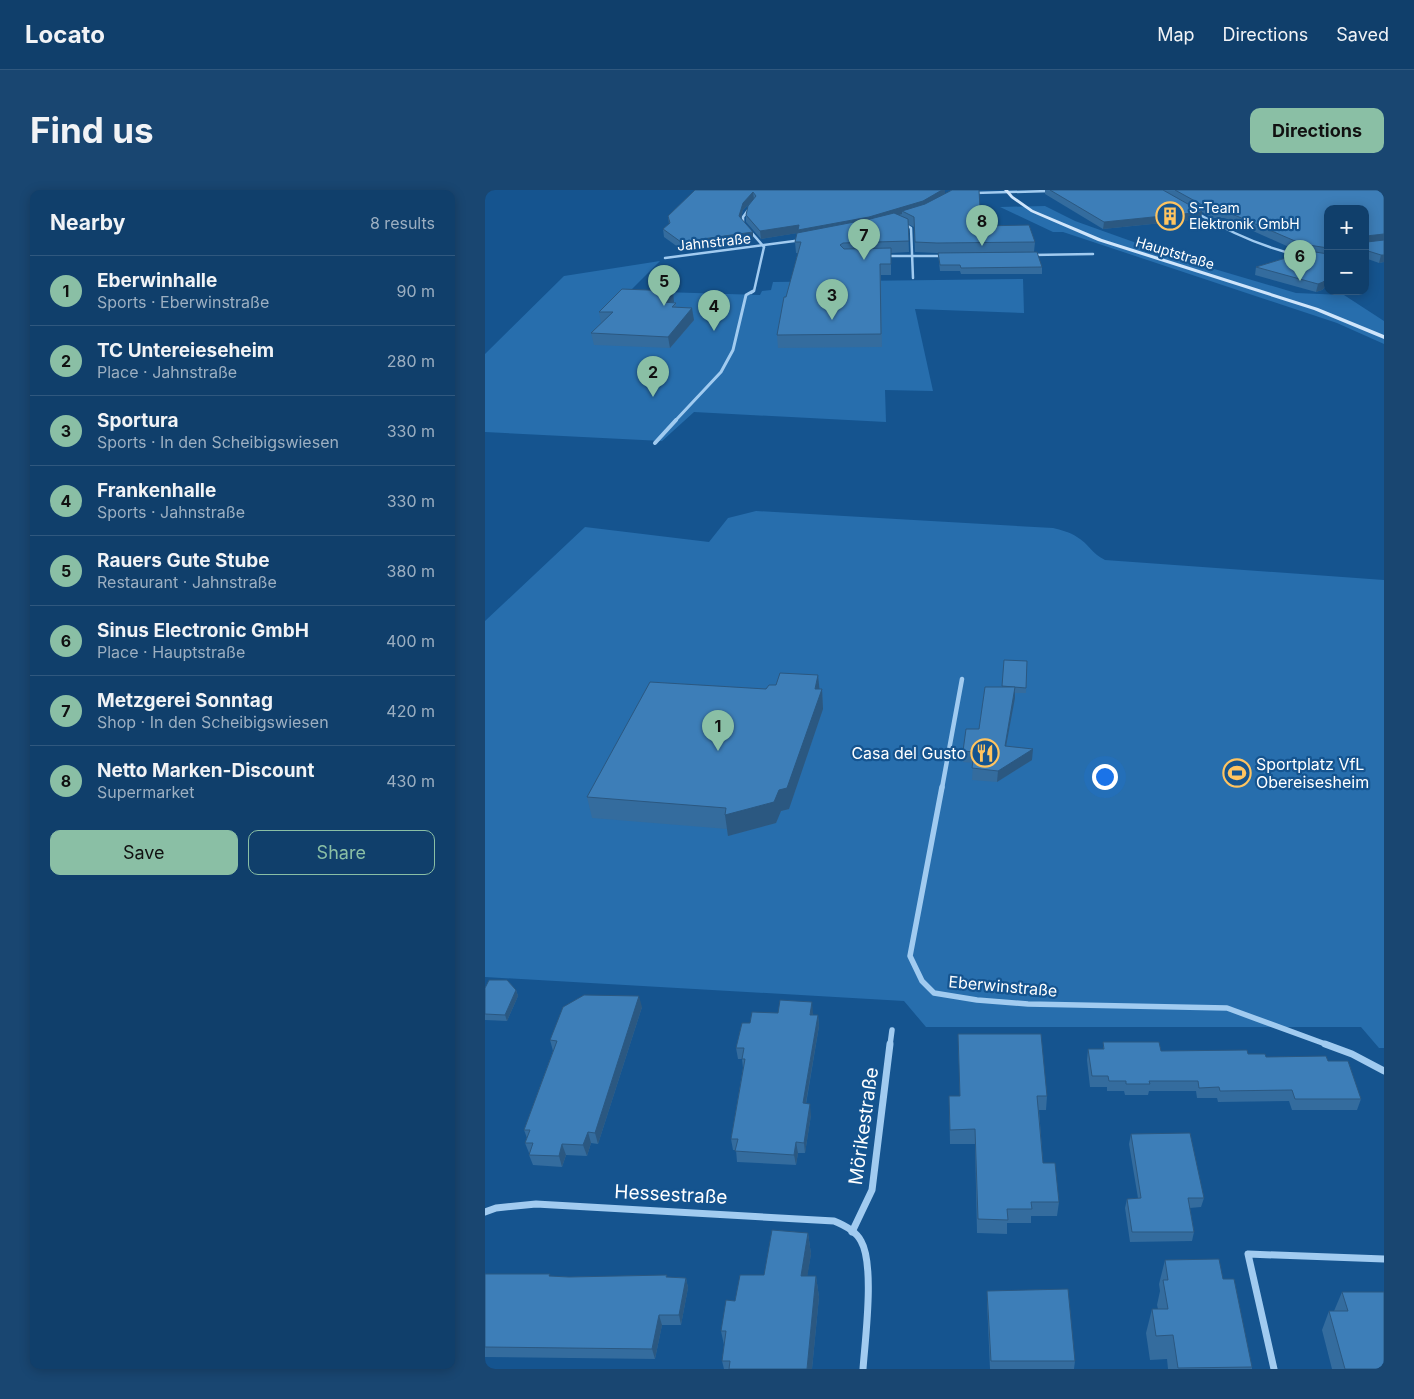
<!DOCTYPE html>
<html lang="en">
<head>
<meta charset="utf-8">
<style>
	body { margin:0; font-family:Inter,sans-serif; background:#194671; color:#f1f3f6 }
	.controls { position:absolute; right:15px; top:15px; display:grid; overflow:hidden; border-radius:10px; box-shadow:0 2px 12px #0003 }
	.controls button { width:45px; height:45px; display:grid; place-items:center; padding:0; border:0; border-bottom:1px solid #30587e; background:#103f6b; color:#f1f3f6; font:25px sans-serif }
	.you { position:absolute; left:619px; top:586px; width:18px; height:18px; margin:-12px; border:4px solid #fff; border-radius:50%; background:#1a73e8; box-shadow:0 0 0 8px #1a73e833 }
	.badge { display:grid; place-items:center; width:32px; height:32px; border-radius:50%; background:#8abfa5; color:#111; font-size:16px; font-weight:700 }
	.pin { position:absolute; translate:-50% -41px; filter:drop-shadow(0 1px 2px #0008) }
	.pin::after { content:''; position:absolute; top:26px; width:18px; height:15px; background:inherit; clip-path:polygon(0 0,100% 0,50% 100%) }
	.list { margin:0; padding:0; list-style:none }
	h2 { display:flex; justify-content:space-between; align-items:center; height:65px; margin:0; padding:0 20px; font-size:21px }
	h2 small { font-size:16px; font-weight:400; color:#9cafc1 }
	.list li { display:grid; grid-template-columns:32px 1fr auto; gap:15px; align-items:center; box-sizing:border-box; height:70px; padding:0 20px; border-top:1px solid #30587e }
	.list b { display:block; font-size:19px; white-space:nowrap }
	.list p { margin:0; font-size:16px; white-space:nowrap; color:#9cafc1 }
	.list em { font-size:16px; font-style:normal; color:#9cafc1 }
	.actions { display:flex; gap:10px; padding:15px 20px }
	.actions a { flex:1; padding:11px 0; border:1px solid #8abfa5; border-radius:10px; text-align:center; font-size:18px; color:#8abfa5 }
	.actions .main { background:#8abfa5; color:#111 }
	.map { position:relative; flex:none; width:899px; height:1179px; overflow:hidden; border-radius:10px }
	header { display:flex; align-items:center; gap:30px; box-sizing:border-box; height:70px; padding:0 25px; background:#103f6b; border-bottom:1px solid #30587e }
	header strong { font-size:24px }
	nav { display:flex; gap:28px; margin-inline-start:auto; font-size:18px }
	.intro { display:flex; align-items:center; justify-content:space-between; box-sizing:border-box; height:120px; padding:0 30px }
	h1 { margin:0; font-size:35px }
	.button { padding:12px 22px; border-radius:10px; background:#8abfa5; color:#111; font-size:18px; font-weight:700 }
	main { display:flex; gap:30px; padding:0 30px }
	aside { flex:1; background:#103f6b; border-radius:10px; box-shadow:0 2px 12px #0003 }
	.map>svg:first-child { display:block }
	.green { fill:#276ead }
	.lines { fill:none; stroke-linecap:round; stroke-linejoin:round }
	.minor-far5 { stroke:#a1cbf0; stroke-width:2.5 }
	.minor-far4 { stroke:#a1cbf0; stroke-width:3 }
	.minor-far3 { stroke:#a1cbf0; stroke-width:4 }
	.minor-far2 { stroke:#a1cbf0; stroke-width:4.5 }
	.minor-far1 { stroke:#a1cbf0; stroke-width:5.5 }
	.minor { stroke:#a1cbf0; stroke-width:7 }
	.secondary { fill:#cfe5fb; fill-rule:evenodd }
	.wall { fill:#346c9e }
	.shaded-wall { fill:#2b5881 }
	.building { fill:#3d7eb8; stroke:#2b5881 }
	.labels { text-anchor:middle; stroke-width:4.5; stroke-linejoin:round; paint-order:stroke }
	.far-poi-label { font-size:14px; fill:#fff; stroke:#15548f; text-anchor:start }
	.far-street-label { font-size:14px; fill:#fff; stroke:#15548f }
	.poi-label { font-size:16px; fill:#fff; stroke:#15548f; text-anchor:end }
	.street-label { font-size:16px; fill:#fff; stroke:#15548f }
	.near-street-label { font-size:19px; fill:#fff; stroke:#15548f }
</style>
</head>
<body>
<header>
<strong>Locato</strong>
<nav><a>Map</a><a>Directions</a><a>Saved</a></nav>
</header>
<div class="intro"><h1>Find us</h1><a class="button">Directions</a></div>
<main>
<aside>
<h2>Nearby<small>8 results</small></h2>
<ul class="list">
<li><span class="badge">1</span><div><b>Eberwinhalle</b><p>Sports · Eberwinstraße</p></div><em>90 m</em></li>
<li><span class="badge">2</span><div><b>TC Untereieseheim</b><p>Place · Jahnstraße</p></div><em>280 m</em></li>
<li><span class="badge">3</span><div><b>Sportura</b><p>Sports · In den Scheibigswiesen</p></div><em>330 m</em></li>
<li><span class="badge">4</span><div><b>Frankenhalle</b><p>Sports · Jahnstraße</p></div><em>330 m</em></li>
<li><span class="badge">5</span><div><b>Rauers Gute Stube</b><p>Restaurant · Jahnstraße</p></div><em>380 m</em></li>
<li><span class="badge">6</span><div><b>Sinus Electronic GmbH</b><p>Place · Hauptstraße</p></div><em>400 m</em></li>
<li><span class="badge">7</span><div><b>Metzgerei Sonntag</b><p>Shop · In den Scheibigswiesen</p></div><em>420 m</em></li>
<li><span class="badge">8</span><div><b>Netto Marken-Discount</b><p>Supermarket</p></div><em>430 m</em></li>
</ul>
<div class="actions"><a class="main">Save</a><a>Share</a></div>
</aside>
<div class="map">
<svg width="899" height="1179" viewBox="0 0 899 1179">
	<rect width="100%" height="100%" fill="#15548f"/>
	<g class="green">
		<path d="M560,16L590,31L699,70L811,103L859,105L899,131V154L852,133L578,42H568L515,17Z"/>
		<path d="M175,71L145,101L275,105L277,101L286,100L288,92L538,89L539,123L430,119L448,201L400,200L401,232L209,222L177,251L0,242V164L79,86Z"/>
		<path d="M271,321L568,338C576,340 585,342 592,347C604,354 606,363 620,370L899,390V858H894L876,837H441L419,811L0,787V431L100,337L224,352L243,328Z"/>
	</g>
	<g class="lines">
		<g class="minor-far5">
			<path d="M489,3L565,1"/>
			<path d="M266,16L258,27V33L279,57"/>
			<path d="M710,22C744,42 778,58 817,66"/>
			<path d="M418,33L426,38L428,88"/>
			<path d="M547,65L608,64"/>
			<path d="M399,66H458"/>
			<path d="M180,68L317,50"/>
			<path d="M880,81H882"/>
			<path d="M266,103L269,101L279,57"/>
		</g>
		<path class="minor-far4" d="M190,231L236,182L248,160L261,105L268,101"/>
		<path class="minor-far3" d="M170,253L191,230"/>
		<path class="minor-far2" d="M457,598L477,489"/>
		<g class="minor-far1">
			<path d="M457,597L425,766L437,791L449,803L492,810L543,814L742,818L843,855"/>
			<path d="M405,855L407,840"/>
		</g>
		<g class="minor">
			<path d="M840,854L867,864L899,881"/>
			<path d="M0,1022L11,1018L51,1014L349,1031C359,1035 371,1041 376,1051C390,1075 380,1150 378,1179"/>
			<path d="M367,1042L387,1000L405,854"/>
			<path d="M789,1179L763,1064L899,1069"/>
		</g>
		<path class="secondary" d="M519,0H523L528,6L548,20L617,49L833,118L899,145V149L829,120L613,51L546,22L526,8Z"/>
	</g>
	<g class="wall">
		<path d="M210,0H460V4L496,36L550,52L549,62L452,63L430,62L429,37L423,34L424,62L406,63V85H396L397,157L293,158L292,145L313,63H311L310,52L312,43L276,49L261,32V25L269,9L258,20L256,28L268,50L197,60L179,47L178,39L184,34L183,26Z"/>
		<path d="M560,0H899V72L894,73L880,68V19H843V94L837,100L831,102L770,85L771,77L820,62H815L739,28H727L717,22L716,29L618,39L560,4Z"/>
		<path d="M453,63L557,77V84H476L475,81H455Z"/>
		<path d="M188,101V113H191V118L209,130L185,158L109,155L106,143L117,133H116L114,122Z"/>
		<path d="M542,471L541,503H530L521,556L547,570L512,592L487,590L488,573L478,572V561L494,539L517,497Z"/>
		<path d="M281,499H337L338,519L304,619L296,621L291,633L243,646L242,639L107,628L102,607Z"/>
		<path d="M0,798L31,800L33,806L22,831L0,830Z"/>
		<path d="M157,817L113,954L106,953L102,966L81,965L77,977L48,975L44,965L45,963H44L40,953L42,948L39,940L68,861L65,850Z"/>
		<path d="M293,823H328V825H333L334,836L321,914L326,925L320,963H313L311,975L252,972L251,960H248L246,949L258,878L257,869H253L251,858L265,833Z"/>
		<path d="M473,844L562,906L561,920H554L558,973L574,1012L572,1026H546V1033H522V1044L492,1043L490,954H465L464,906H475Z"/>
		<path d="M618,852L676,861L763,864L781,867L843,871L876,909L872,920H807L804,911L733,912L732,908H712L711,901H664L663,905H640L639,901H622V897H605L602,870L603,859H618Z"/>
		<path d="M646,944L719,1008L716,1017L705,1018L709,1042L707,1051L645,1052L640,1018L642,1009L653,1008L644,954Z"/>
		<path d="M323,1043L326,1064L322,1086H331L334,1107L327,1179H239L237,1171L239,1155L236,1141L279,1085Z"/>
		<path d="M680,1070L738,1089L767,1177V1179H683L682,1169L665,1170L661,1143L667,1119H673L672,1115L675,1101L674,1094Z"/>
		<path d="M0,1084L84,1087L182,1085V1087L201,1088L203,1098L196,1135H177L170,1169L0,1167Z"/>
		<path d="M502,1101L590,1171L589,1179H505L502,1112Z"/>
		<path d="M857,1102L899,1179H847L837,1140L844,1121H849Z"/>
	</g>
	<g class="shaded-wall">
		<path d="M457,0H460V6L438,18L417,21V24L384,34L313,43L276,49L275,41Z"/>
		<path d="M268,2L269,9L258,20L255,33L254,26L258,13Z"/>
		<path d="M717,22L716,29L618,39L619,32Z"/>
		<path d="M268,42V50L197,60L196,52Z"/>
		<path d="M899,44V51L880,54V47L881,46Z"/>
		<path d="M896,65H899V72L894,73Z"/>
		<path d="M843,87V94L837,100L831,102L833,94Z"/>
		<path d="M188,101L189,112L179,124L177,112Z"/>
		<path d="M207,118L209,130L185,158L183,147Z"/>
		<path d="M333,485L335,504L337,499L338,519L304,619L296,621L291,633L243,646L240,625L330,499Z"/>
		<path d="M530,497V508L519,567L520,556Z"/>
		<path d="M548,559L547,570L512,592L513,581Z"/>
		<path d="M31,800L33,806L22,831L20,825Z"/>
		<path d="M154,806L157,817L113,954L110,943Z"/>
		<path d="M327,812L328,823L326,835L325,825Z"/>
		<path d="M333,825L334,836L319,924L318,913Z"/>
		<path d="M325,914L326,925L320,963L319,953Z"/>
		<path d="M103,942L106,953L102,966L98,955Z"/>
		<path d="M311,952L313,963L311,975L309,965Z"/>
		<path d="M77,954L81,965L77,977L74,966Z"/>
		<path d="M323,1043L326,1064L319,1107L316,1086Z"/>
		<path d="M331,1086L334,1107L327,1179H322Z"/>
		<path d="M201,1088L203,1098L196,1135L194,1125Z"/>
		<path d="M174,1125L177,1135L170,1169L167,1159Z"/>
	</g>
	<g class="building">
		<path d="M210,0H457L438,11L384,27L313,40L314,35L275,41L261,25L263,16L271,6L268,2L258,13L254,26L268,42L196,52L178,39L185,33L183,26Z"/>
		<path d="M467,0H494L496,36L544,35L550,52L452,53L430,52L429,27L417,21L440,14Z"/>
		<path d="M565,0H678L717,22L619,32Z"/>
		<path d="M690,0H899V44L881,46L880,47V19H843V58L817,54L740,21H728Z"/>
		<path d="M409,23L423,29L424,51L358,53L355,55L359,59L406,58V74H395L396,144L292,145L299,107H301L316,52H310L312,43L385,29Z"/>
		<path d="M899,50V65H896L880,60V51L882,52Z"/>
		<path d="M824,61L843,64V87L838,92L833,94L771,77Z"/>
		<path d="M552,62L557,77L476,78L475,75H455L453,63Z"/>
		<path d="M137,99L188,101L177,112L191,113L187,117L207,118L183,147L106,143L128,122H114Z"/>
		<path d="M519,470L542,471L541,498L517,496Z"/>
		<path d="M295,483L333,485L330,499H337L302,598L294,600L289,612L240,625L241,618L102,607L165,492L281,499L284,495H291Z"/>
		<path d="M500,497H530L520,556L548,559L513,581L487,578L489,562L478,561L481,539H494Z"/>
		<path d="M4,790H22L31,800L20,825L0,824V798Z"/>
		<path d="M99,805L154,806L110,943L103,942L98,955L77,954L74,966L44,965L48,953H40L45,940H39L72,851L65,850L78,817Z"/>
		<path d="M295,810L327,812L325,825H333L318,913L325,914L319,953L311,952L309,965L250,961L253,949H246L260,869H257L259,858H251L257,833H265L267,822L293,823Z"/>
		<path d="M473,844H556L562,906H552L558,973H570L574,1012H546L547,1019H522L523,1030L493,1029L490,939L465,940L464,906H475Z"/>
		<path d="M618,852H674L676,861L762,860L763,864H780L781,867L841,866L843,871H863L876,909H810L807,900L735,901L734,897L714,898L713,891H664L665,894H641V891H624L623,886H607L603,859H619Z"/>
		<path d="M705,943L719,1008H703L709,1042H647L642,1009L656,1008L646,944Z"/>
		<path d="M287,1040L323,1043L316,1086H331L322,1179H244L245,1171H237L241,1141H236L241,1110L250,1111L255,1085H279Z"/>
		<path d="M734,1069L738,1089H749L767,1177L693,1178L688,1145L671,1146L667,1119H683L678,1090H683L680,1070Z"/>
		<path d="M0,1084H65L64,1086L84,1087L182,1085L181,1087L201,1088L194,1125H174L167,1159L0,1157Z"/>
		<path d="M583,1099L590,1171H506L502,1101Z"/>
		<path d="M857,1102H899V1179H860L844,1121H863Z"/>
	</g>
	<defs>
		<g id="building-ring" transform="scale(1.4375)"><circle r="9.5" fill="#15548f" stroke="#ffc460" stroke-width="1.5"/><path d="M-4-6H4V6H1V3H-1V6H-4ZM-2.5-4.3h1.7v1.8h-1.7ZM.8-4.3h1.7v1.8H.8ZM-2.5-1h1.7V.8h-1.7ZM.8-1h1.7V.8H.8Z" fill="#ffc460"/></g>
		<g id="restaurant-ring" transform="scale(1.4375)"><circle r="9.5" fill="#15548f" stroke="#ffc460" stroke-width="1.5"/><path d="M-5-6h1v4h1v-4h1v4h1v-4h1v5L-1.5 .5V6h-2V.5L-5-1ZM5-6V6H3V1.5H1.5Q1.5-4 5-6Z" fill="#ffc460"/></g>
		<g id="stadium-ring" transform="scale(1.4375)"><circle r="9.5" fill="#15548f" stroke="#ffc460" stroke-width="1.5"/><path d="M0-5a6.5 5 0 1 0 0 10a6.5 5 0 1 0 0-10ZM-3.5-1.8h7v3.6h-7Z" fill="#ffc460"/></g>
	</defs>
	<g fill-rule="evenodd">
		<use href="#building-ring" x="685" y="26"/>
		<use href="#restaurant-ring" x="500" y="563"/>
		<use href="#stadium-ring" x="752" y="583"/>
	</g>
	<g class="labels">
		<g class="far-poi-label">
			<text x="704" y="23">S-Team<tspan x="704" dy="16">Elektronik GmbH</tspan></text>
		</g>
		<g class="far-street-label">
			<text transform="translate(229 52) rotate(-6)" y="5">Jahnstraße</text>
			<text transform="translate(690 63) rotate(17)" y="5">Hauptstraße</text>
		</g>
		<g class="poi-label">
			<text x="481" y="569">Casa del Gusto</text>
			<text x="771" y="580" text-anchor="start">Sportplatz VfL<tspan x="771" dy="18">Obereisesheim</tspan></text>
		</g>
		<g class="street-label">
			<text transform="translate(518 796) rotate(5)" y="6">Eberwinstraße</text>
		</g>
		<g class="near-street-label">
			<text transform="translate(378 936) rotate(-82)" y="7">Mörikestraße</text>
			<text transform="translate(186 1004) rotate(3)" y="7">Hessestraße</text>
		</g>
	</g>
</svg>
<div class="controls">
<button>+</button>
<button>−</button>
</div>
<div class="you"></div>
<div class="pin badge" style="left:233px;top:561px">1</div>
<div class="pin badge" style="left:168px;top:207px">2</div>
<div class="pin badge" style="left:347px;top:130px">3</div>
<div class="pin badge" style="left:229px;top:141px">4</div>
<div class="pin badge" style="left:179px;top:116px">5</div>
<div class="pin badge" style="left:815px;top:91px">6</div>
<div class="pin badge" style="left:379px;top:70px">7</div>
<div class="pin badge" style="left:497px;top:56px">8</div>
</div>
</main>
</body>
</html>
